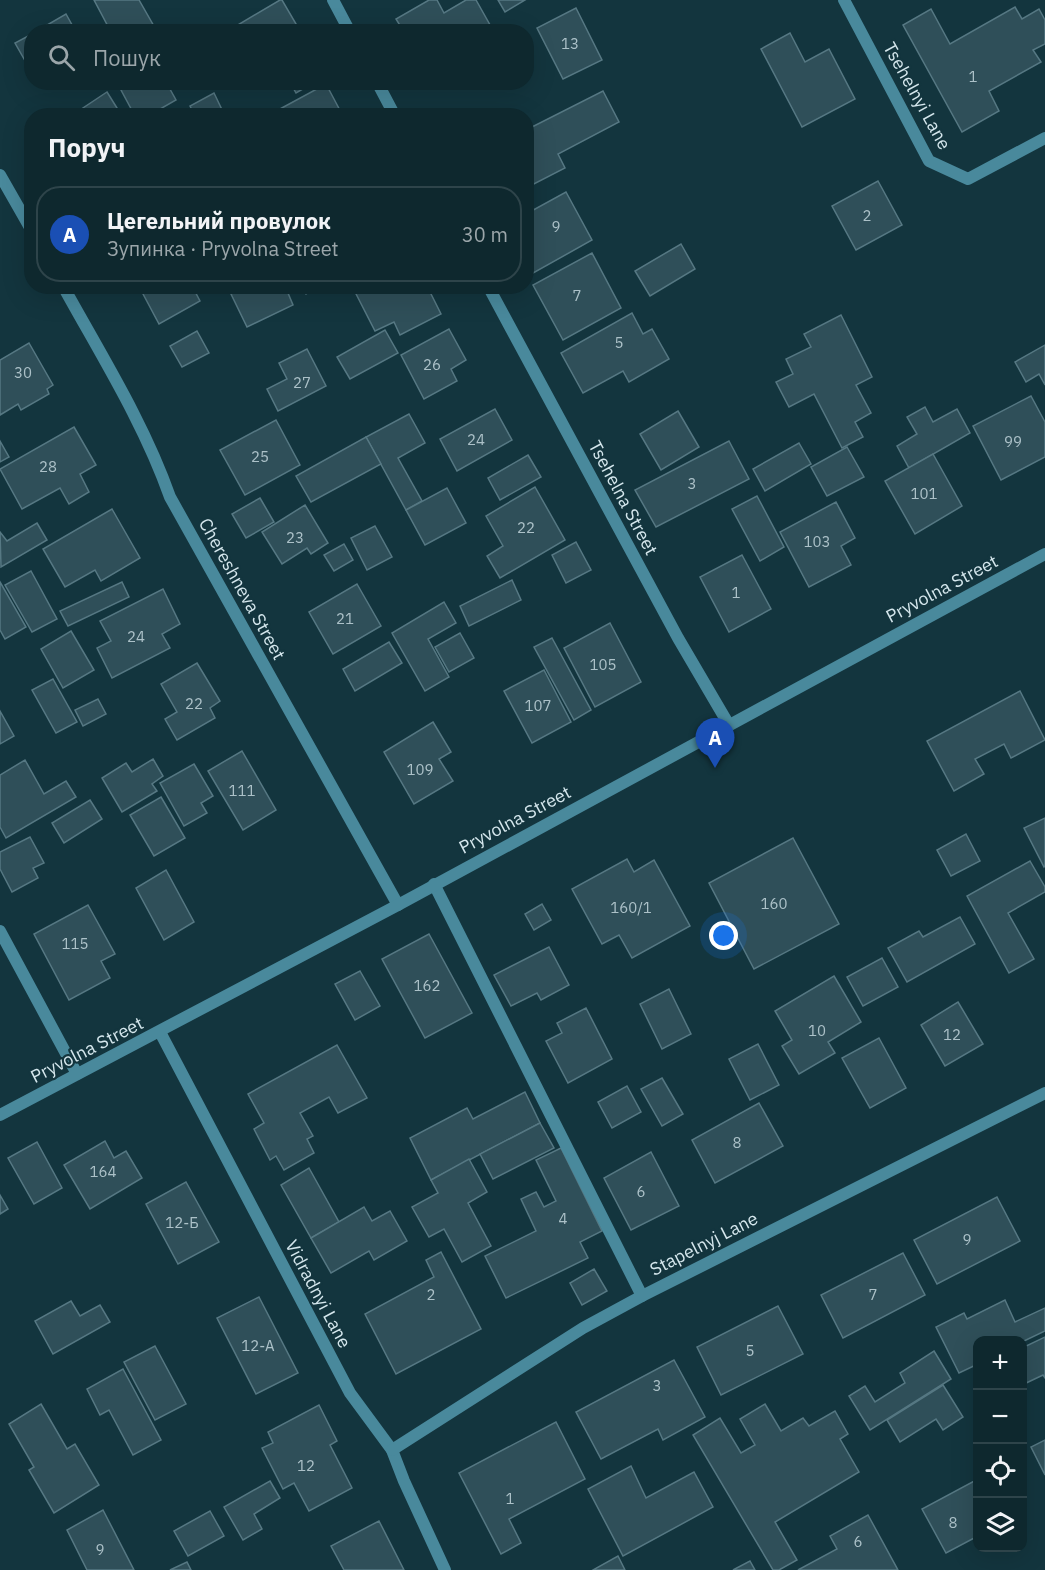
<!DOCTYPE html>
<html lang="uk">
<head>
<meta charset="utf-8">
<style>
	body { margin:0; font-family:"IBM Plex Sans",sans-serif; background:#1c343a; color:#f1f3f6 }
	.controls { position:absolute; right:18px; bottom:18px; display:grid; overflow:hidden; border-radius:12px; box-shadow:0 6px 24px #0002 }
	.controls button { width:54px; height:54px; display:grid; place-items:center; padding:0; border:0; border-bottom:2px solid #2e444a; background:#0e282e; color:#f1f3f6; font:30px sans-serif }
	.you { position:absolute; left:724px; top:936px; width:21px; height:21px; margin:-15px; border:4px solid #fff; border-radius:50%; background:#1a73e8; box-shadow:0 0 0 9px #1a73e833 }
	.badge { display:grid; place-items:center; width:39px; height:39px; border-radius:50%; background:#1a73e8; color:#fff; font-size:20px; font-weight:700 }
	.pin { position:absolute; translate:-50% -50px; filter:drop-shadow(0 2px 3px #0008) }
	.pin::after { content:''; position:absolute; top:32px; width:21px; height:18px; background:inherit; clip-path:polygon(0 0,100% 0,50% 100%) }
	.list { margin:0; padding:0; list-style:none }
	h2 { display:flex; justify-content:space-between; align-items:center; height:78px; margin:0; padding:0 24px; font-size:26px }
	h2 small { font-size:20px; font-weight:400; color:#9ba6aa }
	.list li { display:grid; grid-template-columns:39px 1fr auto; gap:18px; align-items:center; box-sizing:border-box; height:96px; margin:0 12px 12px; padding:0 12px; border:2px solid #2e444a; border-radius:24px }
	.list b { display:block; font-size:22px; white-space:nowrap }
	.list p { margin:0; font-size:20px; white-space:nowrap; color:#9ba6aa }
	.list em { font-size:20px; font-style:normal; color:#9ba6aa }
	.icon { flex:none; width:33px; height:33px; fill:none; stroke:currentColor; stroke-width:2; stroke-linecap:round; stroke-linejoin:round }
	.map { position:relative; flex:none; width:1045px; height:1570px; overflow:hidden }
	.search { position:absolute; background:#0e282e; box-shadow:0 6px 24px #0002; left:24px; top:24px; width:510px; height:66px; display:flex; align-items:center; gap:15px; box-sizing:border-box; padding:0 21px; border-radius:24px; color:#9ba6aa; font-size:22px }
	.panel { position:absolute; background:#0e282e; box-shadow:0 6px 24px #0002; left:24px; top:108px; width:510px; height:186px; border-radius:24px }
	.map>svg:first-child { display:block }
	.building { fill:#2f4f59; stroke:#567883; stroke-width:1.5 }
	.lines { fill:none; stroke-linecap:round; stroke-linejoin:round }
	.service { stroke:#49899c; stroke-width:12 }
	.minor { stroke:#49899c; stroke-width:12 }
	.tertiary { stroke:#49899c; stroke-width:12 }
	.labels { text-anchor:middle; stroke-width:4.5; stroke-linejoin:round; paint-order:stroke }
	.number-label { font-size:15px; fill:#acc1c8 }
	.street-label { font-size:18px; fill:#d5e7ed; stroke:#13353e }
</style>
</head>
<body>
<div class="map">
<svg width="1045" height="1570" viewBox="0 0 1045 1570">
	<rect width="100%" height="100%" fill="#13353e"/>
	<g class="building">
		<path d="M94,0H139L155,28L148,32H111Z"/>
		<path d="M280,0H282L299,29L295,32H226Z"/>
		<path d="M429,0H437L444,13L466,0H476L494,32H404L396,19Z"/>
		<path d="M498,0H525L505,12Z"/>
		<path d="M1015,7L1022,19L1039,9L1045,20V44L1033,50L1041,62L989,91L999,111L962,132L903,25L931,9L950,44Z"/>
		<path d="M576,8L602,60L563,79L537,28Z"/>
		<path d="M66,14L76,32H35Z"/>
		<path d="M790,33L805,62L829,49L855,99L802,127L761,49Z"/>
		<path d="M32,34V73L15,43Z"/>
		<path d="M135,82H166L176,100L148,116H135L121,90Z"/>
		<path d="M290,82H315L296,93Z"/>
		<path d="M326,84L343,116H267Z"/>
		<path d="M603,91L619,122L558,154L565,168L526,188V130Z"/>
		<path d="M107,92L122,116H71Z"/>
		<path d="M214,93L225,116H195L190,106Z"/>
		<path d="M878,181L902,225L856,250L832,206Z"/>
		<path d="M566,192L592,240L526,277V214Z"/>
		<path d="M681,244L695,269L650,296L635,271Z"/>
		<path d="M592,253L621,308L563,340L533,285Z"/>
		<path d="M152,286H192L200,301L159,324L142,292Z"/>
		<path d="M246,286H285L293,305L247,327L231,294Z"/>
		<path d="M302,286H319L306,294Z"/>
		<path d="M352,286H427L441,314L400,335L394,322L375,331Z"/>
		<path d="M632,313L643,334L652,329L669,359L629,382L623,371L583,393L561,353Z"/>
		<path d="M841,315L872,377L856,385L871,413L855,422L863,437L842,448L814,394L789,407L776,382L793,374L786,359L811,347L804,334Z"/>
		<path d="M449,329L466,360L451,369L457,381L424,399L401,355Z"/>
		<path d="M385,330L398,353L350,379L337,357Z"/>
		<path d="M197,331L209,353L182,367L170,346Z"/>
		<path d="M29,343L53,385L47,389L49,394L21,410L18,404L0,415V360Z"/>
		<path d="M1045,345V385L1039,374L1026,382L1015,362Z"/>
		<path d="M307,349L326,386L278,411L267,389L287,379L279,363Z"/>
		<path d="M1031,396L1045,422V457L1001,480L973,426Z"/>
		<path d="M925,407L933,422L957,409L970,433L909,468L897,446L917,434L907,417Z"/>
		<path d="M495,409L512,440L457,471L440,439Z"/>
		<path d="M678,411L699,447L661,470L640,434Z"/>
		<path d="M409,414L425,443L398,458L422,501L406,510L366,437Z"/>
		<path d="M276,420L300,465L245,495L220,450Z"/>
		<path d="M74,427L96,465L80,474L89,492L69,504L60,488L22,509L0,469Z"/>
		<path d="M366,437L381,464L311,502L296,476Z"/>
		<path d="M0,441L9,457L0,462Z"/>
		<path d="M729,441L749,479L656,527L635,490Z"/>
		<path d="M799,443L811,464L765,491L753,469Z"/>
		<path d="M847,447L864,477L827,496L811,467Z"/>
		<path d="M933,454L962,506L915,534L885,481Z"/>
		<path d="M528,455L541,477L500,500L488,478Z"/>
		<path d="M535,487L565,540L500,578L487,556L503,546L486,516Z"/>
		<path d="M447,488L466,523L425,545L406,510Z"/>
		<path d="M757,496L784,547L760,561L732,509Z"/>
		<path d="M260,498L274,522L246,538L232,514Z"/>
		<path d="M836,502L855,538L841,546L851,565L809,587L780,532Z"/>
		<path d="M305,505L328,543L311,554L307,548L282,564L262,532Z"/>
		<path d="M112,509L140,558L101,581L95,570L65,587L43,549Z"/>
		<path d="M37,523L47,540L1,567L0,532L7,541Z"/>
		<path d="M375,526L392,557L367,570L351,538Z"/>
		<path d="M576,542L591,570L566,583L552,555Z"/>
		<path d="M344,544L353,560L334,571L324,555Z"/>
		<path d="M742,555L771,609L729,632L700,577Z"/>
		<path d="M31,571L57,619L32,632L5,585Z"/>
		<path d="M512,580L521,600L469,626L460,606Z"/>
		<path d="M0,582L26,627L5,639L0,630Z"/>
		<path d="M122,582L129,597L68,626L60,611Z"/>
		<path d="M357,584L381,626L333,654L309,612Z"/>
		<path d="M163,589L180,624L162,634L170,648L112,678L97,648L111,641L100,621Z"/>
		<path d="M444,602L456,623L428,639L449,677L425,691L392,633Z"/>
		<path d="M610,623L641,682L595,707L564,648Z"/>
		<path d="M71,631L94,670L63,688L41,649Z"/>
		<path d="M460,633L474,658L449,672L435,647Z"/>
		<path d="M552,638L591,710L574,720L534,647Z"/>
		<path d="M389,642L402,663L355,691L343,669Z"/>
		<path d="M197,663L220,701L210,708L215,718L177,740L165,719L177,712L161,684Z"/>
		<path d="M544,670L571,722L532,743L504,691Z"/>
		<path d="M53,679L77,722L56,733L32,690Z"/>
		<path d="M1020,691L1045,740L1011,758L1004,744L975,759L984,774L954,791L927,741Z"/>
		<path d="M98,699L106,714L83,726L75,710Z"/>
		<path d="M0,711L14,736L0,744Z"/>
		<path d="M433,722L451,752L439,759L453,781L414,804L384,752Z"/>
		<path d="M242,751L276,810L243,830L208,771Z"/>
		<path d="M153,759L163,776L152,784L157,791L122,812L102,778L126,763L132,772Z"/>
		<path d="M25,760L44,794L66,781L76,797L6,838L0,827V775Z"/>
		<path d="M194,764L213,796L201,803L207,813L184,826L160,783Z"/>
		<path d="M161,797L185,838L154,856L130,815Z"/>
		<path d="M90,800L102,819L64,843L52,823Z"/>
		<path d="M1045,818V866L1044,867L1024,828Z"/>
		<path d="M966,834L980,861L951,876L937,850Z"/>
		<path d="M30,837L44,863L33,868L38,878L12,892L0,869V852Z"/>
		<path d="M793,838L839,924L754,969L709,883Z"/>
		<path d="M627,859L634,872L654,860L690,926L632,958L619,935L602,944L572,889Z"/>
		<path d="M1030,861L1045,887V892L1008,913L1034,959L1009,973L967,896Z"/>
		<path d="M166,870L194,922L164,940L136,888Z"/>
		<path d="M542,904L551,920L534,930L525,914Z"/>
		<path d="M88,905L115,954L101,961L110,978L69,1000L34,934Z"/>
		<path d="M960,917L975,944L907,982L888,948L919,931L923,937Z"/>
		<path d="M429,934L472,1013L425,1038L382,959Z"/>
		<path d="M549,947L569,985L541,1000L537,993L511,1006L494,975Z"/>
		<path d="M882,958L898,987L863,1006L847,977Z"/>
		<path d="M360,971L380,1006L355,1020L335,984Z"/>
		<path d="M834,976L861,1022L828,1042L835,1053L799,1074L782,1046L792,1040L775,1011Z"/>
		<path d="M669,989L691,1034L662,1049L640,1004Z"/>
		<path d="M958,1002L983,1044L945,1066L921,1025Z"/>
		<path d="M586,1008L612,1059L568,1083L546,1041L562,1033L557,1023Z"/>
		<path d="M879,1038L906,1088L870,1108L842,1058Z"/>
		<path d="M758,1044L779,1085L750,1100L729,1059Z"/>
		<path d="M337,1045L367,1098L338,1113L329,1097L300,1113L313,1136L307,1139L314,1153L284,1170L276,1156L270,1160L254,1129L264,1123L248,1094Z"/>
		<path d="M662,1078L683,1114L662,1126L641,1089Z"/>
		<path d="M627,1086L641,1112L612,1128L598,1102Z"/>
		<path d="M525,1092L540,1123L431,1180L410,1138L467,1108L473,1119Z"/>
		<path d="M759,1103L783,1146L715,1183L692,1140Z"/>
		<path d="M540,1123L554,1148L493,1179L480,1154Z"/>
		<path d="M105,1141L114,1158L126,1151L142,1178L90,1209L64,1165Z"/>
		<path d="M37,1142L62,1188L34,1204L8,1158Z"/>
		<path d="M561,1148L602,1231L580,1242L588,1258L506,1298L485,1256L536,1231L521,1199L536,1192L544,1207L556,1201L536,1160Z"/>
		<path d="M651,1152L679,1206L631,1230L604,1178Z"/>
		<path d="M469,1159L487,1192L468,1203L491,1246L462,1262L444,1229L429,1237L412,1207L438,1193L431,1180Z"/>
		<path d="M309,1168L339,1222L311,1238L281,1185Z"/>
		<path d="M186,1182L219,1242L178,1264L146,1204Z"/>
		<path d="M0,1195L8,1209L0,1214Z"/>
		<path d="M997,1197L1020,1241L937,1284L914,1240Z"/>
		<path d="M364,1207L372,1221L390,1211L407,1241L374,1260L369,1251L331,1273L311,1238Z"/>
		<path d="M441,1252L481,1329L396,1374L365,1314L434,1277L426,1260Z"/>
		<path d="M903,1253L925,1295L843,1338L821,1295Z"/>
		<path d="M594,1269L607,1291L582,1305L570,1283Z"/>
		<path d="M259,1297L298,1373L256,1394L217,1318Z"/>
		<path d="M1005,1300L1015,1322L1045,1308V1331L1022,1342L978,1340V1364L959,1373L936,1327L964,1313L967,1319Z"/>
		<path d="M71,1301L80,1316L100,1305L110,1322L53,1354L35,1321Z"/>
		<path d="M778,1306L803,1354L721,1395L697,1347Z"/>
		<path d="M1045,1337V1378L1043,1375L1022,1385V1348Z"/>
		<path d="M155,1346L186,1404L155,1420L124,1362Z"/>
		<path d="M934,1351L951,1379L870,1430L849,1396L865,1386L875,1402L905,1383L900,1373Z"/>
		<path d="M674,1360L705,1417L663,1440L658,1429L601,1459L576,1412Z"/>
		<path d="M123,1369L161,1440L133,1455L109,1410L100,1415L87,1389Z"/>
		<path d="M943,1385L963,1417L943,1430L936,1419L900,1442L887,1420Z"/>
		<path d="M41,1404L67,1449L75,1444L99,1485L54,1513L29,1470L34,1467L9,1424Z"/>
		<path d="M765,1404L781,1431L803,1418L809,1426L835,1411L848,1434L840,1439L859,1472L775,1522L797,1560L779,1570H773L693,1435L720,1418L741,1453L755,1445L740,1419Z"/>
		<path d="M319,1405L337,1441L330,1445L352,1488L309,1511L294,1483L283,1489L262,1448L273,1443L268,1432Z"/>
		<path d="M556,1422L585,1479L509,1519L521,1543L501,1554L459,1473Z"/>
		<path d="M1045,1440V1475L1031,1447Z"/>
		<path d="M631,1466L646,1498L694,1472L713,1507L623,1556L588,1489Z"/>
		<path d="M978,1479V1536L946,1553L922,1509Z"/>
		<path d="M270,1481L280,1498L254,1514L262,1529L243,1540L224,1507Z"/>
		<path d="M103,1510L134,1570H87L67,1530Z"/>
		<path d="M210,1511L224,1536L188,1556L174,1531Z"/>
		<path d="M868,1515L898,1570H798L837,1549L830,1536Z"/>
		<path d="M379,1521L404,1570H344L331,1546Z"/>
		<path d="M618,1556L625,1570H593Z"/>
		<path d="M750,1561L755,1570H733Z"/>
		<path d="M187,1562L191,1570H170Z"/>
	</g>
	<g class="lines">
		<path class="service" d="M434,884L642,1296"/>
		<g class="minor">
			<path d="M333,0L350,32"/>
			<path d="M844,0L929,161L968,179L1045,138"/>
			<path d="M377,82L395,116"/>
			<path d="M0,175L32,231"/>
			<path d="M63,286C101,355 144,423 170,497L398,905"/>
			<path d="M488,286L678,638L729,725"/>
			<path d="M0,931L77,1074"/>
			<path d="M160,1032L350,1393L392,1450L404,1481L445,1570"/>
			<path d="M392,1450L583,1328L642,1296L1045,1093"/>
		</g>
		<path class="tertiary" d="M0,1115L398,905L1045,554"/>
	</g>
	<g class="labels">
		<g class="number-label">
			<text x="570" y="49">13</text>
			<text x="973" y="82">1</text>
			<text x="867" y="221">2</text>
			<text x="556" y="232">9</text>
			<text x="577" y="301">7</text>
			<text x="619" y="348">5</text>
			<text x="432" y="370">26</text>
			<text x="23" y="378">30</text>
			<text x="302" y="388">27</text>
			<text x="476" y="445">24</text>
			<text x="1013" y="447">99</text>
			<text x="260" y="462">25</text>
			<text x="48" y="472">28</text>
			<text x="692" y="489">3</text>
			<text x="924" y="499">101</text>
			<text x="526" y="533">22</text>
			<text x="295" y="543">23</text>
			<text x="817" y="547">103</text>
			<text x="736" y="598">1</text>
			<text x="345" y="624">21</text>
			<text x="136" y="642">24</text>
			<text x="603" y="670">105</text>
			<text x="194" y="709">22</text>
			<text x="538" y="711">107</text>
			<text x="420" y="775">109</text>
			<text x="242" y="796">111</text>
			<text x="774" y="909">160</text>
			<text x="631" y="913">160/1</text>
			<text x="75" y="949">115</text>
			<text x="427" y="991">162</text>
			<text x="817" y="1036">10</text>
			<text x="952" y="1040">12</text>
			<text x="737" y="1148">8</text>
			<text x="103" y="1177">164</text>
			<text x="641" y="1197">6</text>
			<text x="563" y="1224">4</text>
			<text x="182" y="1228">12-Б</text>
			<text x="967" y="1245">9</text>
			<text x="431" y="1300">2</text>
			<text x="873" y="1300">7</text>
			<text x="258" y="1351">12-А</text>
			<text x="750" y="1356">5</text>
			<text x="657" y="1391">3</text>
			<text x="306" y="1471">12</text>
			<text x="510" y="1504">1</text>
			<text x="953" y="1528">8</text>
			<text x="858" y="1547">6</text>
			<text x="100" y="1555">9</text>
		</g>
		<g class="street-label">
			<text transform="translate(917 96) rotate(61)" y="6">Tsehelnyi Lane</text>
			<text transform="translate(623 498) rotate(62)" y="6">Tsehelna Street</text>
			<text transform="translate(242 589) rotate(61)" y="6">Chereshneva Street</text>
			<text transform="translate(942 589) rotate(-28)" y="6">Pryvolna Street</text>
			<text transform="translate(515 820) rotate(-28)" y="6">Pryvolna Street</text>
			<text transform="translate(87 1050) rotate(-27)" y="6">Pryvolna Street</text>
			<text transform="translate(704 1244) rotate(-27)" y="6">Stapelnyj Lane</text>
			<text transform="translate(318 1294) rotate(62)" y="6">Vidradnyi Lane</text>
		</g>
	</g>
</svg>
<div class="controls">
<button>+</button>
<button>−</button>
<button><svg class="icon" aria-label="locate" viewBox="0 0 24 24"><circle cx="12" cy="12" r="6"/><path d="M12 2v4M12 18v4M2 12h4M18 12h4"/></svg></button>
<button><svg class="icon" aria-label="layers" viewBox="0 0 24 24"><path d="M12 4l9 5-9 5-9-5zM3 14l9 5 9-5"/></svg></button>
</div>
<div class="you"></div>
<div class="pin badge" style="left:715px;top:768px;background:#1a4fb4">A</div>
<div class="search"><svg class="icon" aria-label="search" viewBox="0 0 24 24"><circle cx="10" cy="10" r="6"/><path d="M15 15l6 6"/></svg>Пошук</div>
<section class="panel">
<h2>Поруч<small></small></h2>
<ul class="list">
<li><span class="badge" style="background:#1a4fb4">A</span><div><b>Цегельний провулок</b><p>Зупинка · Pryvolna Street</p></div><em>30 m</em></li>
</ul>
</section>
</div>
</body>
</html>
